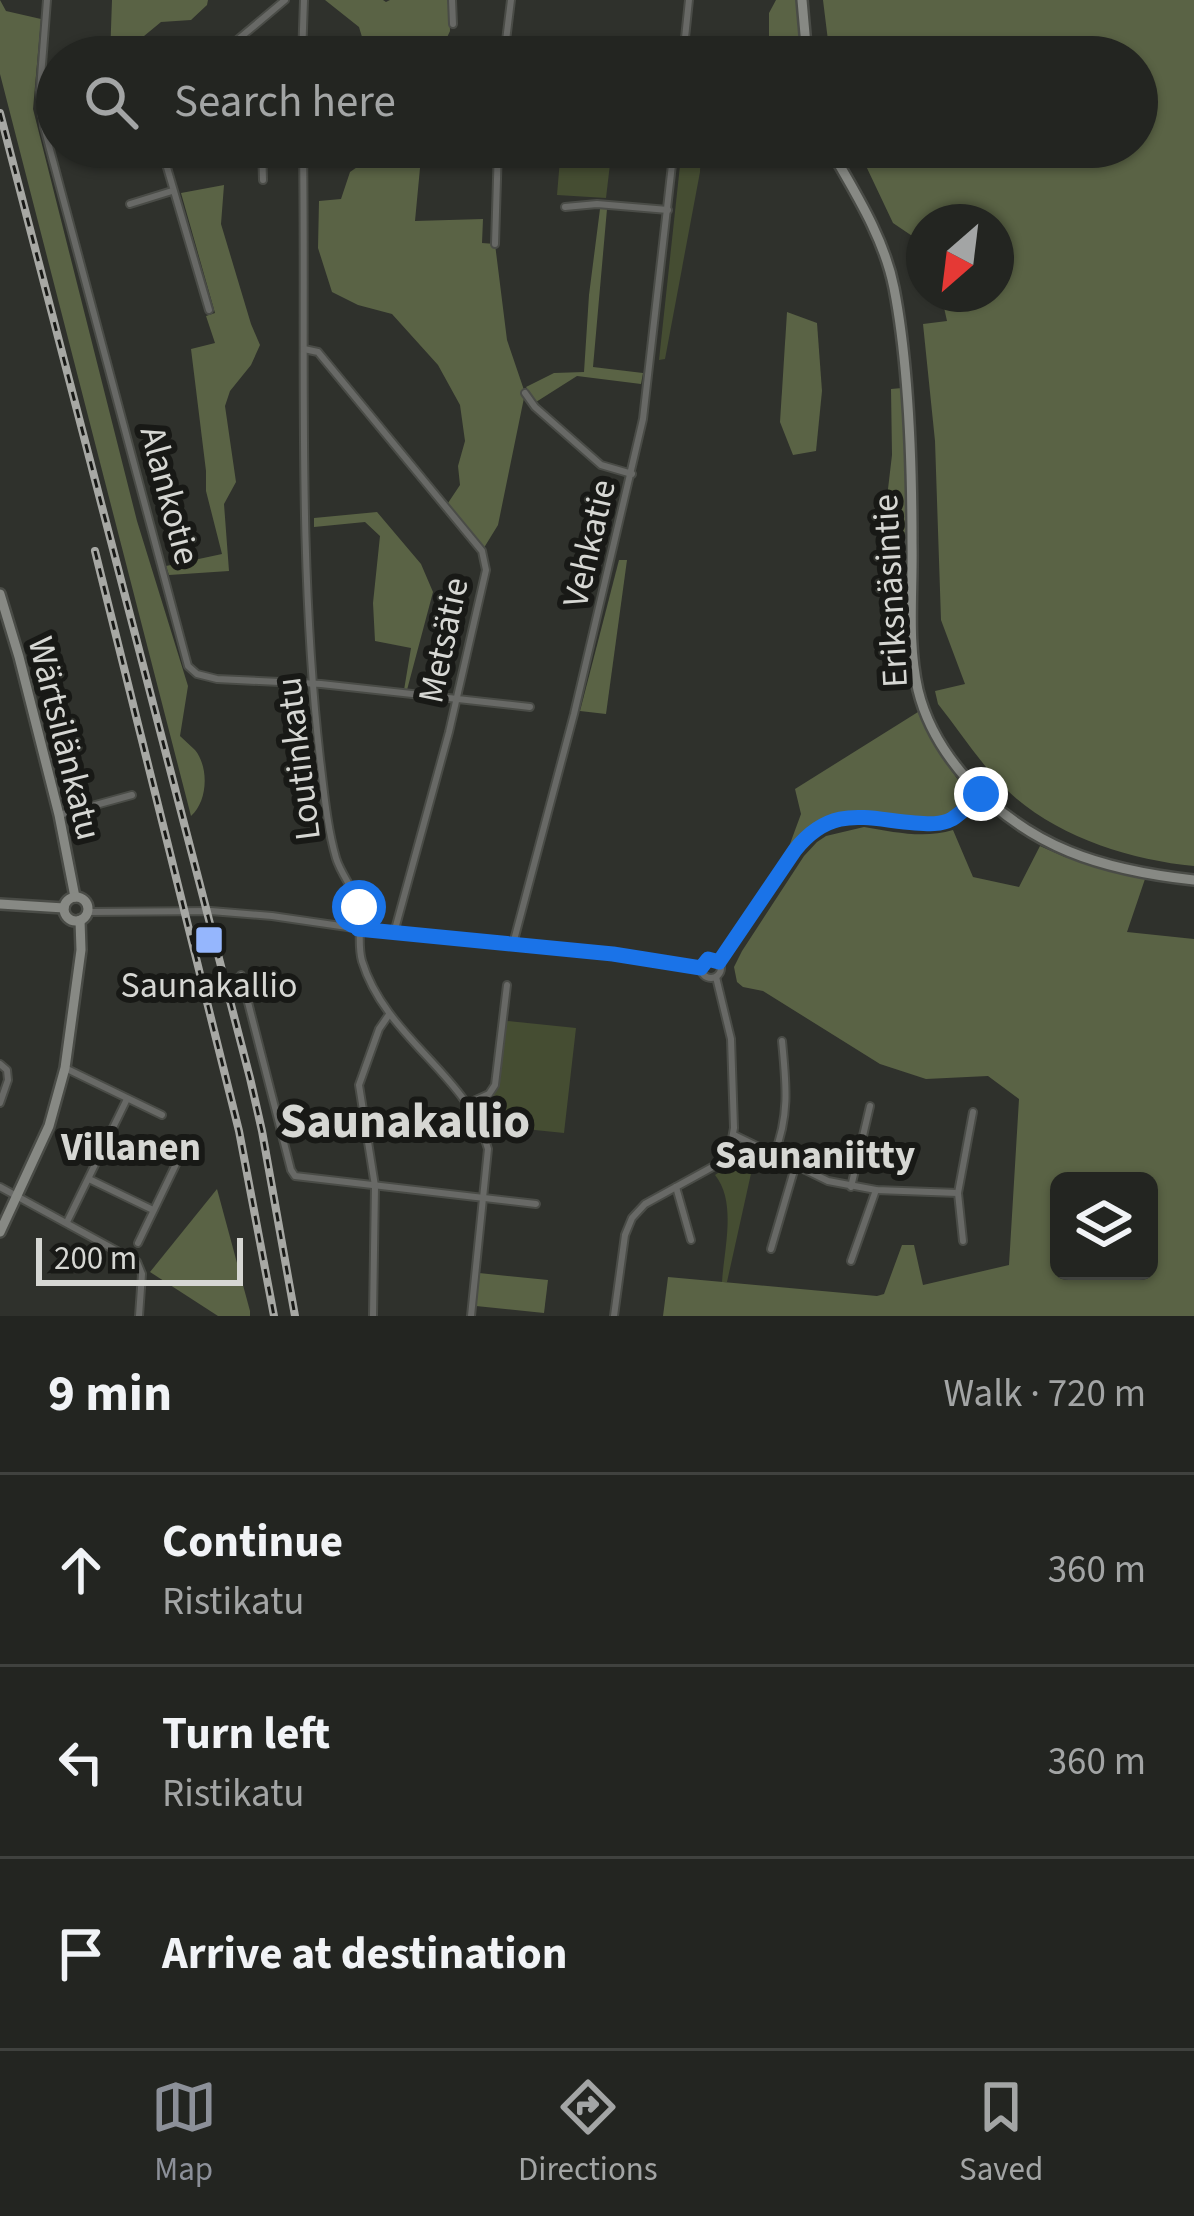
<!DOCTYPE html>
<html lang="en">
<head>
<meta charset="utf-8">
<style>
	body { margin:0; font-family:"Source Sans 3",sans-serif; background:#2f312e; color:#f1f3f6 }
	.controls { position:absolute; right:36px; bottom:36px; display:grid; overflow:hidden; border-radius:18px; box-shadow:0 3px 9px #0004 }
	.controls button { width:108px; height:108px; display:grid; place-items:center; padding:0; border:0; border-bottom:3px solid #40423f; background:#232521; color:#f1f3f6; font:60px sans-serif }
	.compass { position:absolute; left:906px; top:204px; width:108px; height:108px; border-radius:50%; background:#232521; box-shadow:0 3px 9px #0004; rotate:208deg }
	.scale { position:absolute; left:36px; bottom:30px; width:207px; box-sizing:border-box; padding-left:12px; border:6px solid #d6d7d3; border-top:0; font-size:33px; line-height:42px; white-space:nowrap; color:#d6d7d3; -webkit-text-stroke:9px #181916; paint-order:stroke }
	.stop { position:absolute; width:36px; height:36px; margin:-27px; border:9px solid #1a73e8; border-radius:50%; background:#fff }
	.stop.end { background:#1a73e8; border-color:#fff; box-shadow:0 3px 12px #0008 }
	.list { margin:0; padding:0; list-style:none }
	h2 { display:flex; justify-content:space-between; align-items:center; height:156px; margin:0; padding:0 48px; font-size:51px }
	h2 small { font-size:39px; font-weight:400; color:#a3a5a5 }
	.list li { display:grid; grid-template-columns:78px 1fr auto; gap:36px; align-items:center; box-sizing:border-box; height:192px; padding:0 48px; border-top:3px solid #40423f }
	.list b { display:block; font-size:45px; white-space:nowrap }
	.list p { margin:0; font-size:39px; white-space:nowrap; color:#a3a5a5 }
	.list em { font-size:39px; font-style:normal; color:#a3a5a5 }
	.icon { flex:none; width:66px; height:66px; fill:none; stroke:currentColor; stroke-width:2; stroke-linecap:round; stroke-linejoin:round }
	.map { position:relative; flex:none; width:1194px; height:1316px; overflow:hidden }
	.search { position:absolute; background:#232521; box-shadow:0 3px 9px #0004; left:36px; right:36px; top:36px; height:132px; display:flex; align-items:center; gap:30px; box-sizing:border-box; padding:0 42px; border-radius:66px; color:#a3a5a5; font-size:45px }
	.sheet { height:732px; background:#232521 }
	nav { display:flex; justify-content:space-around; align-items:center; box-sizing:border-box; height:168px; border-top:3px solid #40423f; background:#232521; font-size:33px; color:#a3a5a5 }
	nav a { display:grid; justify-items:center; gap:6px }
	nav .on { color:#8c9099 }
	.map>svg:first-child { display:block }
	.green { fill:#454d32 }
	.forest { fill:#5a6345; fill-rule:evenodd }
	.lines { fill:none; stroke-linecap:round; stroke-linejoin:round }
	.street-casing { stroke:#4a4c47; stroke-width:10 }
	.secondary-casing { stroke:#4a4c47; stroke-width:14 }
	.street { stroke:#686966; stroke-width:6 }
	.secondary { stroke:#878984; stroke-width:9 }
	.rail-casing { stroke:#a7a8a4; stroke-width:8 }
	.rail { stroke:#181916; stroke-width:3; stroke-dasharray:9; stroke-linecap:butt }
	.route { stroke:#1a73e8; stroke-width:15 }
	.poi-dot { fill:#95b6fd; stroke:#181916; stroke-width:4.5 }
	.labels { text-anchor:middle; stroke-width:12; stroke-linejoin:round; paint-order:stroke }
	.street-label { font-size:36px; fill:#d6d7d3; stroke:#181916 }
	.poi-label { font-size:36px; fill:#d6d7d3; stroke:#181916 }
	.neighbourhood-label { font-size:39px; font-weight:bold; fill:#d6d7d3; stroke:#181916 }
	.district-label { font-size:48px; font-weight:bold; fill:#d6d7d3; stroke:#181916 }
</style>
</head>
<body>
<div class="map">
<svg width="1194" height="1316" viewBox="0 0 1194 1316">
	<rect width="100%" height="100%" fill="#2f312c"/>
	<g class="green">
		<path d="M561,147H612L606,198L557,195Z"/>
		<path d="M682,147H701L700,172L665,359L659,360Z"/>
		<path d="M507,1021L576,1028L564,1133L485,1125L472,1105L496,1091Z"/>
		<path d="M743,1143L748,1145L744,1153L749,1156L753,1149L756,1151L727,1282H722C724,1249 737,1202 715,1175L721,1171Z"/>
	</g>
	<g class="forest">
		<path d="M0,0L6,11L41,19L33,109L137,521L188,686L180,736C185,741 190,745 195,750C209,767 208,801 191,816L0,74Z"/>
		<path d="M112,0H208L207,5L191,20L161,22L138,41L151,57H110Z"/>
		<path d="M325,0H383L386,2L390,0H449L450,31L438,57H368L359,27Z"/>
		<path d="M776,0H798L803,57H769V13Z"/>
		<path d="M823,0H1194V866C1130,860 1055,836 1008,791C982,766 961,733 938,704L935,691L965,684L941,620L935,441L923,324L947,321L941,294H996V222H924V244L893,223L857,147H1137V57H830Z"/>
		<path d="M374,147H422L415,221L483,219L482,243L495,244L507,340L525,393L498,525L482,551L446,506L460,485L458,466L465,441L460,405L438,365L392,314L358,305L332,292L318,248L319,201L341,199L350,172L373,156Z"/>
		<path d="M224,185L221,224L251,324L260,345L251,365L230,391L225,406L236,482L224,504L229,571L169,575L166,566L222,554L206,491V471L191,349L215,343L206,316L215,313L181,193Z"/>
		<path d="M600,209H607L593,367L643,373L641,384L577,376L536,402L526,387L554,373L584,372L589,295Z"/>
		<path d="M787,312L817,323L822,391L816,451L793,455L780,422Z"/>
		<path d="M902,388L908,536L882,540L892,455L891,389Z"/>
		<path d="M377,512L421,564L433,592L407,690H404L411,648L375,641L373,603L380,536L365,522L314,527V518Z"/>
		<path d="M619,560H627L606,714L580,711Z"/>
		<path d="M918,712L949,767L970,797C964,803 956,812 948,816C936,822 922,817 910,816C856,809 824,807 787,852L801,814L795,789Z"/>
		<path d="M864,827C894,832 924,839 953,830L973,877L1019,887L1040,846L1065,857L1145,879L1127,932L1194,939V1316H663L668,1277L877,1296L884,1294L902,1245H914L923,1285L1009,1265L1019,1099L988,1076L926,1079L880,1064L763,991L743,987L737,982L734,967L742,951L804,856L817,842L826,836ZM1059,1181H1149V1271H1059Z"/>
		<path d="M217,1189L250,1311V1316H218L150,1272Z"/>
		<path d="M479,1273L548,1280L544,1313L476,1306Z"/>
	</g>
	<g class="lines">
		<g class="street-casing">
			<g id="street">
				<path d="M47,0L40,90L44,127L188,666L197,674L217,679L321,684L530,707"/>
				<path d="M452,0L453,24"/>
				<path d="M217,57L285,0"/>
				<path d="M302,57L304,0"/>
				<path d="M504,57L511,0"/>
				<path d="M683,57L689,0"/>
				<path d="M42,115L57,114"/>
				<path d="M161,147L209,310"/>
				<path d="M262,147L263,180"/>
				<path d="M303,147C306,351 297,556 320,759C324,791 327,827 336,858C341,875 357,893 359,907C362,926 357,943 362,961C386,1039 469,1075 488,1149L471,1316"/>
				<path d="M130,204L172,191"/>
				<path d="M565,207L597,204L668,210"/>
				<path d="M495,244L498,147"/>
				<path d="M304,349L318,352L482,551L486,570L449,732L394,933"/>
				<path d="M525,393L535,407L601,465L632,474"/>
				<path d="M59,815L132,795"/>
				<path d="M88,912L211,911L272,916L375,931L613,954L701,968"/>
				<path d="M513,944L574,714L643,419L674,147"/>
				<circle cx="711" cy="968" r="10"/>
				<path d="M719,962L795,850C832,804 864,819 915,822C928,823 941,825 952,819C962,813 972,802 981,794"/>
				<path d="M241,975L291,1170L295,1176L536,1204"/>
				<path d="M0,1064L7,1070L8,1080L0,1103"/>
				<path d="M65,1068L162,1115"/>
				<path d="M467,1104L489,1094L495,1085L507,985"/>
				<path d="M734,1135L828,1181L876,1190L958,1193"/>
				<path d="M774,1155C790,1115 786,1083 782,1041"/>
				<path d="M89,1179L153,1210"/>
				<path d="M0,1187L137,1262L142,1274L139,1316"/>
				<path d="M676,1187L691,1240"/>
				<path d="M851,1187L870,1106"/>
				<path d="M67,1222L127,1099"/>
				<path d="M963,1241L958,1193L973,1112"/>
				<path d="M138,1243L179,1158"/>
				<path d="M771,1249L795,1167"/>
				<path d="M851,1261L876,1190"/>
				<path d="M373,1316L375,1186L359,1085L379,1029L388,1016"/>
				<path d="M614,1316L625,1235L632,1218L645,1204L716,1165L731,1144L734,1128L731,1039L716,977"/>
			</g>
		</g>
		<g class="secondary-casing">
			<g id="secondary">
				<path d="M802,0L807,57"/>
				<path d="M829,147C854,191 884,237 894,288C909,365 912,465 912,544C913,593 907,642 918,690C926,723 944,753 966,778C1029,848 1102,870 1194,880"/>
				<path d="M0,594L19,657L59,815L75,897"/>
				<circle cx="76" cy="909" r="12"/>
				<path d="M0,904L64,908"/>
				<path d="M0,1232L49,1126L65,1068L81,950L80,920"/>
			</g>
		</g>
		<use href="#street" class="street"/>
		<use href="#secondary" class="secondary"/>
		<g class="rail-casing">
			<g id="rail">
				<path d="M0,113L250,1078L262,1131L295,1316"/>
				<path d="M95,551L239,1131L274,1316"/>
			</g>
		</g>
		<use href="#rail" class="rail"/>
	</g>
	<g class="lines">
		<path class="route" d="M359,907L358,929L613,954L701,968L708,959L719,962L795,850C832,804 865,819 915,823C928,824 941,825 952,819C962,813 972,802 981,794"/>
	</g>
	<rect class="poi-dot" x="194" y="925" width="30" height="30" rx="6"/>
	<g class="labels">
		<g class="street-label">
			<text transform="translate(171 495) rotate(75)" y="13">Alankotie</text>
			<text transform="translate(588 543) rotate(-77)" y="13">Vehkatie</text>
			<text transform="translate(889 591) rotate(-93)" y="13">Eriksnäsintie</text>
			<text transform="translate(442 640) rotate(-78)" y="13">Metsätie</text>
			<text transform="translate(66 738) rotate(76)" y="13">Wärtsilänkatu</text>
			<text transform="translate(297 759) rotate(-97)" y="13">Loutinkatu</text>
		</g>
		<g class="poi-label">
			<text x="209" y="997">Saunakallio</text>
		</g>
		<g class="neighbourhood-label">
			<text x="131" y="1160">Villanen</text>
			<text x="815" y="1168">Saunaniitty</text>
		</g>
		<g class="district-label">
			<text x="405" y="1137">Saunakallio</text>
		</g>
	</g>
</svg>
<div class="controls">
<button><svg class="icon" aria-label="layers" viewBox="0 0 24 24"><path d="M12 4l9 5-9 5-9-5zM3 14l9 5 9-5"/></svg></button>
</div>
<svg class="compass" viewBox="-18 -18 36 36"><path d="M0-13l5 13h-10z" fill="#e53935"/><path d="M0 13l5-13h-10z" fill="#a3a5a5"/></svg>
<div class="scale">200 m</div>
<div class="stop" style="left:359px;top:907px"></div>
<div class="stop end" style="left:981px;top:794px"></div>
<div class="search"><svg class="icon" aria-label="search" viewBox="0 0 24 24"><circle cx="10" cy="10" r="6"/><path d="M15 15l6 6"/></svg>Search here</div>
</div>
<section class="sheet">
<h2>9 min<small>Walk · 720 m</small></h2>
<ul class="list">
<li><svg class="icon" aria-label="ahead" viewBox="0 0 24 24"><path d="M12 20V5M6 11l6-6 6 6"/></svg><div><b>Continue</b><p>Ristikatu</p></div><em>360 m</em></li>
<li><svg class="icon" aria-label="left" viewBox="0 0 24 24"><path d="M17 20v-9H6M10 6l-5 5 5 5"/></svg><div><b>Turn left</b><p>Ristikatu</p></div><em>360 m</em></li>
<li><svg class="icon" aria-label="arrive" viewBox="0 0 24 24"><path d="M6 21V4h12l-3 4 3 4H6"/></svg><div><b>Arrive at destination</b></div></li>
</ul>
</section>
<nav>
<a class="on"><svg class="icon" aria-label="map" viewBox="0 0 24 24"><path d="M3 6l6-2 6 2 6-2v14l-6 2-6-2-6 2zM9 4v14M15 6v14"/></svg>Map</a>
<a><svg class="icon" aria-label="directions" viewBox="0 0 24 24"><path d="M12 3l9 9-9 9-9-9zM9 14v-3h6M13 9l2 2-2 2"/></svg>Directions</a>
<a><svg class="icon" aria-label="saved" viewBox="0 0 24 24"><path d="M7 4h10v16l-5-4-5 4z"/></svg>Saved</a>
</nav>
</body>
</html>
